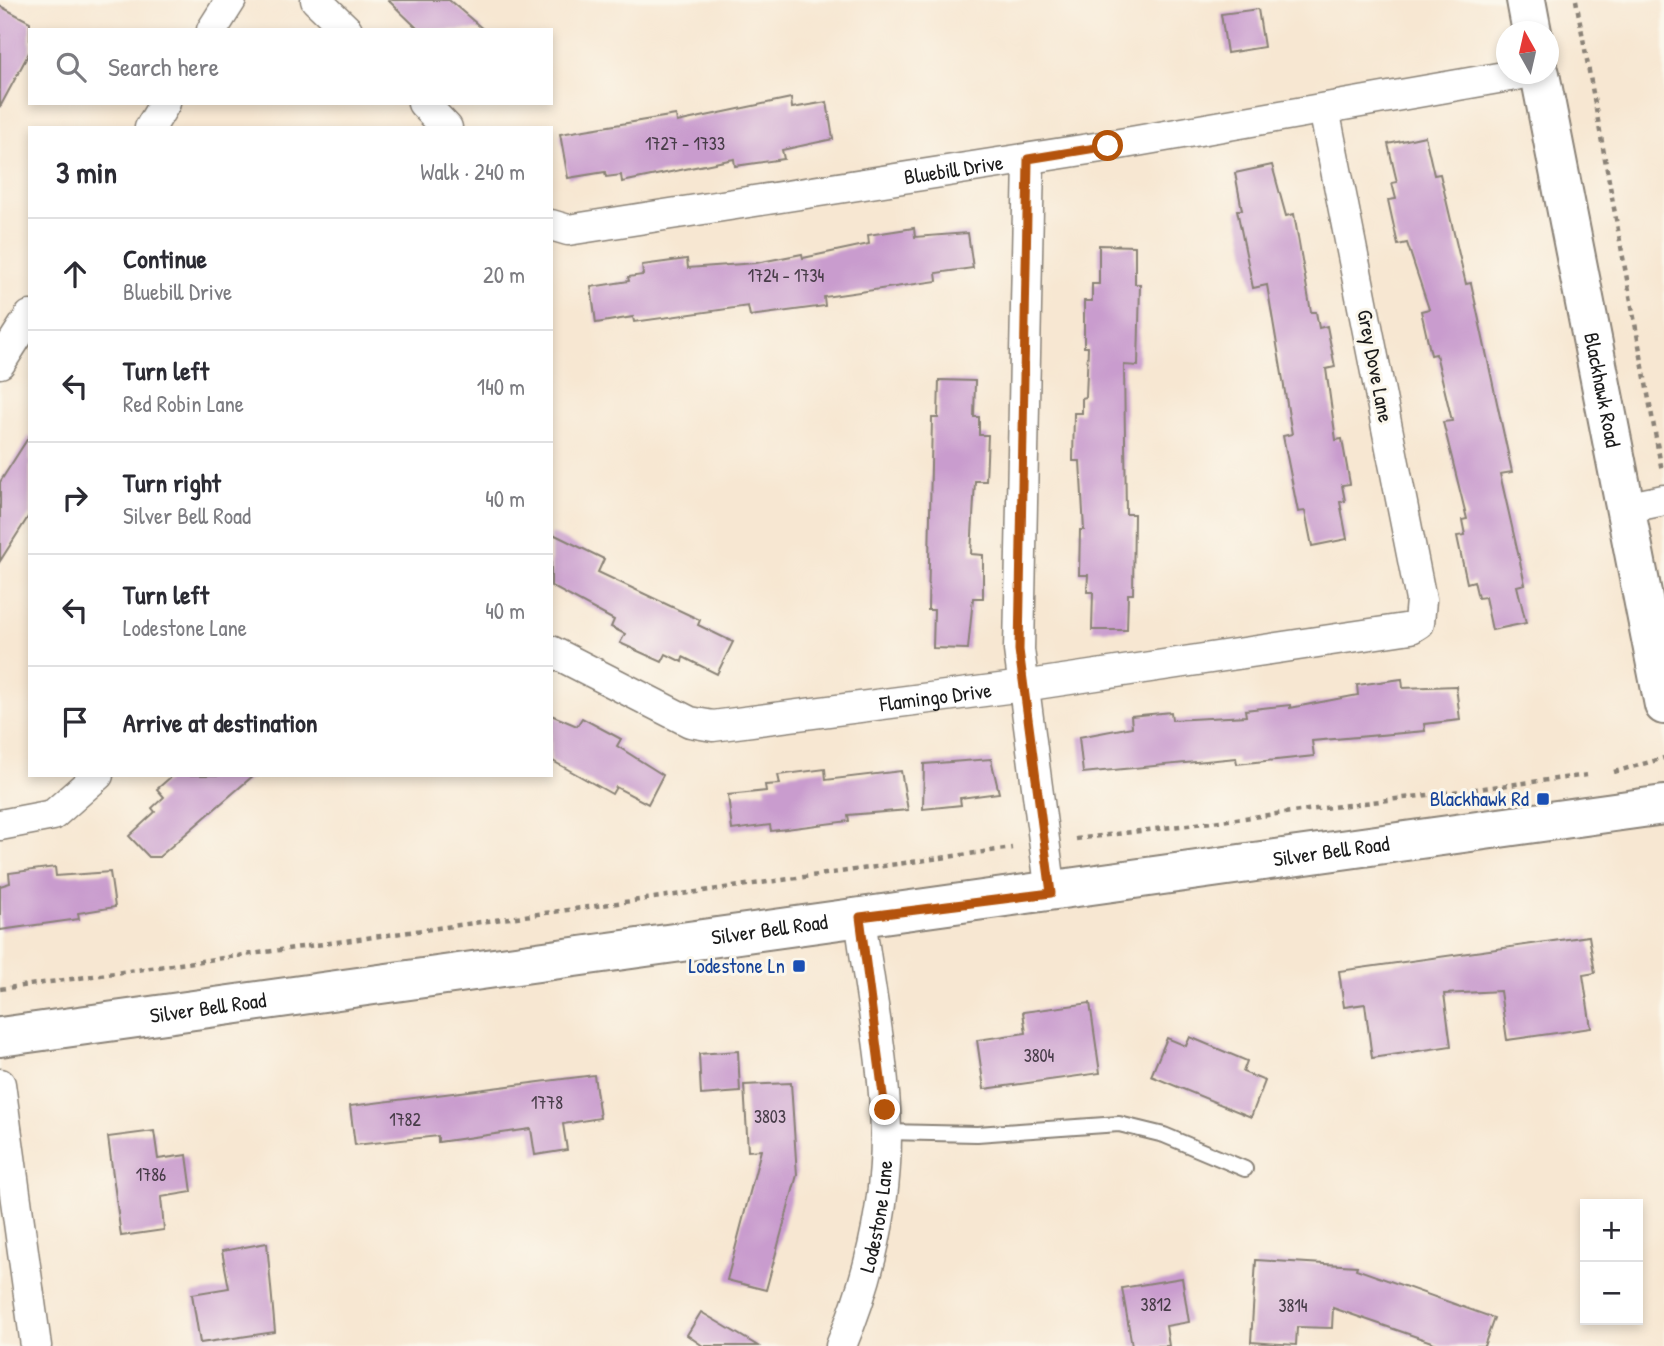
<!DOCTYPE html>
<html lang="en">
<head>
<meta charset="utf-8">
<style>
	body { margin:0; font-family:"Patrick Hand",sans-serif; background:#f7f7f7; color:#2b2b33 }
	.controls { position:absolute; right:21px; bottom:21px; display:grid; overflow:hidden; border-radius:0px; box-shadow:0 4px 10px #0003 }
	.controls button { width:63px; height:63px; display:grid; place-items:center; padding:0; border:0; border-bottom:2px solid #e1e1e2; background:#fff; color:#2b2b33; font:35px sans-serif }
	.compass { position:absolute; left:1496px; top:21px; width:63px; height:63px; border-radius:50%; background:#fff; box-shadow:0 4px 10px #0003; rotate:352deg }
	.stop { position:absolute; width:21px; height:21px; margin:-16px; border:5px solid #b45309; border-radius:50%; background:#fff }
	.stop.end { background:#b45309; border-color:#fff; box-shadow:0 2px 7px #0008 }
	.list { margin:0; padding:0; list-style:none }
	h2 { display:flex; justify-content:space-between; align-items:center; height:91px; margin:0; padding:0 28px; font-size:30px }
	h2 small { font-size:23px; font-weight:400; color:#7c7c81 }
	.list li { display:grid; grid-template-columns:46px 1fr auto; gap:21px; align-items:center; box-sizing:border-box; height:112px; padding:0 28px; border-top:2px solid #e1e1e2 }
	.list b { display:block; font-size:26px; white-space:nowrap }
	.list p { margin:0; font-size:23px; white-space:nowrap; color:#7c7c81 }
	.list em { font-size:23px; font-style:normal; color:#7c7c81 }
	.icon { flex:none; width:38px; height:38px; fill:none; stroke:currentColor; stroke-width:2; stroke-linecap:round; stroke-linejoin:round }
	.map { position:relative; flex:none; width:1664px; height:1346px; overflow:hidden }
	.search { position:absolute; background:#fff; box-shadow:0 4px 10px #0003; left:28px; top:28px; width:525px; height:77px; display:flex; align-items:center; gap:18px; box-sizing:border-box; padding:0 24px; border-radius:0px; color:#7c7c81; font-size:26px }
	.panel { position:absolute; background:#fff; box-shadow:0 4px 10px #0003; left:28px; top:126px; width:525px; height:651px; border-radius:0px }
	.map>svg:first-child { display:block }
	.building { fill:#c99cce }
	.lines { fill:none; stroke-linecap:round; stroke-linejoin:round }
	.lane-casing { stroke:#8a8277; stroke-width:18 }
	.street-casing { stroke:#8a8277; stroke-width:33 }
	.secondary-casing { stroke:#8a8277; stroke-width:42 }
	.path { stroke:#8a8277; stroke-width:4.5; stroke-dasharray:5 5; stroke-linecap:butt }
	.lane { stroke:#fff; stroke-width:14 }
	.street { stroke:#fff; stroke-width:30 }
	.secondary { stroke:#fff; stroke-width:38 }
	.route { stroke:#b45309; stroke-width:9 }
	.transit-dot { fill:#1a4fb4; stroke:#fbf7ec; stroke-width:2.5 }
	.labels { text-anchor:middle; stroke-width:6; stroke-linejoin:round; paint-order:stroke }
	.number-label { font-size:18px; fill:#473c48 }
	.street-label { font-size:21px; fill:#1c1c1c; stroke:#fbf7ec }
	.transit-label { font-size:21px; fill:#164399; stroke:#fbf7ec; text-anchor:end }
</style>
</head>
<body>
<div class="map">
<svg width="1664" height="1346" viewBox="0 0 1664 1346">
	<rect width="100%" height="100%" fill="#fbf7ec"/>
	<filter id="ink" filterUnits="userSpaceOnUse"><feTurbulence type="fractalNoise" baseFrequency=".0143" numOctaves="2"/><feDisplacementMap in="SourceGraphic" scale="14" xChannelSelector="R" yChannelSelector="G"/><feConvolveMatrix kernelMatrix="1 2 1 2 8 2 1 2 1" color-interpolation-filters="sRGB"/></filter>
	<filter id="wash" filterUnits="userSpaceOnUse"><feTurbulence type="fractalNoise" baseFrequency=".00686" numOctaves="4" result="noise"/><feDisplacementMap in="SourceGraphic" scale="28" xChannelSelector="R" yChannelSelector="G"/><feGaussianBlur stdDeviation="1.57" result="paint"/><feColorMatrix in="noise" values="0 0 0 0 0 0 0 0 0 0 0 0 0 0 0 0 0 1.4 0 .05"/><feComposite in="paint" operator="in"/></filter>
	<g filter="url(#wash)">
		<rect width="100%" height="100%" fill="#f7e7d2"/>
		<g id="blocks">
			<g class="building">
				<path d="M388,0H449L484,30H419Z"/>
				<path d="M0,6L30,22V51L0,107Z"/>
				<path d="M1258,9L1264,47L1227,53L1221,14Z"/>
				<path d="M791,98L792,108L827,102L833,139L782,150L784,159L735,166L734,159L622,182L621,175L606,177L605,172L568,178L560,134L676,115L677,122Z"/>
				<path d="M1425,136L1434,175L1440,174L1466,284L1471,283L1512,472L1500,474L1525,584L1517,586L1526,623L1492,630L1485,597L1478,598L1474,581L1467,583L1457,536L1465,535L1462,520L1467,519L1443,422L1452,421L1436,354L1431,355L1421,311L1429,309L1407,243L1398,245L1388,200L1396,199L1392,183L1397,182L1388,144Z"/>
				<path d="M1272,165L1286,216L1294,214L1311,312H1316L1319,328L1327,326L1335,367L1326,369L1336,440L1342,439L1350,484L1342,485L1345,501L1340,502L1347,539L1312,546L1305,511L1298,512L1283,436L1292,434L1267,285L1253,288L1237,210H1242L1235,173Z"/>
				<path d="M914,228L915,237L968,233L973,268L936,273L937,281L824,297L825,306L750,316L748,306L634,322L633,317L596,323L591,287L629,281L628,277L643,275L642,265L687,259L688,268L756,263L802,254L803,258L869,244L868,235Z"/>
				<path d="M1099,245L1135,246V284H1140L1138,366L1124,365L1126,514H1134L1133,594H1128L1127,630H1092L1093,592H1087L1088,575H1079L1080,530H1084L1080,461H1073L1074,413H1082V398L1086,397L1088,347H1084V301H1092V284H1099Z"/>
				<path d="M939,380L975,381L974,417H979V435H988L986,481H975L971,554L983,555V598H973L968,649L933,648L934,610H928L932,418H938Z"/>
				<path d="M30,435V514L0,561V482Z"/>
				<path d="M551,533L604,559L598,572L700,620L698,625L733,642L717,674L683,657L682,662L666,654L662,662L620,643L625,634L611,627L614,620L551,586Z"/>
				<path d="M1402,679L1403,688L1456,686L1460,720L1424,724L1425,731L1312,741L1314,756L1237,764L1236,758L1083,773L1079,737L1132,727L1131,716L1171,712L1172,720L1246,716L1245,710L1290,705V708L1358,695L1357,685Z"/>
				<path d="M551,715L577,726L582,718L621,739L617,746L663,775L648,804L616,787L612,794L551,760Z"/>
				<path d="M991,759L999,793L960,798L961,805L923,809L924,764Z"/>
				<path d="M825,769L826,780L901,771L908,810L848,815L849,821L771,831L770,825L732,830L728,795L766,791L765,785L780,784L778,775Z"/>
				<path d="M173,775H254L159,857H149L129,836L155,812L152,808L164,797L157,789Z"/>
				<path d="M55,867L56,876L110,872L115,907L78,913L79,919L0,930V886L10,883L9,873Z"/>
				<path d="M1589,936L1595,973L1583,975L1591,1028L1507,1040L1500,991L1444,994L1451,1046L1372,1058L1365,1004L1344,1007L1339,971Z"/>
				<path d="M1090,1003L1100,1073L984,1089L977,1040L1026,1033L1023,1012Z"/>
				<path d="M1190,1037L1247,1061L1243,1072L1265,1081L1251,1117L1151,1076L1167,1038L1186,1046Z"/>
				<path d="M738,1051L740,1092L701,1095L699,1054Z"/>
				<path d="M594,1075L600,1118L563,1124L567,1150L535,1155L531,1129L438,1142V1136L355,1145L350,1106Z"/>
				<path d="M791,1083L797,1175L766,1290L727,1280L761,1150L748,1151L744,1085Z"/>
				<path d="M154,1131L158,1159L187,1155L192,1192L161,1197L164,1230L121,1236L108,1137Z"/>
				<path d="M267,1243L275,1332L200,1343L192,1294L229,1288L222,1251Z"/>
				<path d="M1256,1260L1357,1266L1356,1269L1494,1318L1484,1346H1443L1333,1308L1332,1328L1297,1327L1296,1345L1251,1342Z"/>
				<path d="M1182,1278L1189,1322L1166,1326L1169,1346H1132L1122,1288Z"/>
				<path d="M701,1312L758,1346H703L687,1335Z"/>
			</g>
		</g>
	</g>
	<g filter="url(#ink)">
		<use href="#blocks" fill-opacity="0" stroke="#8a8277" stroke-width="2"/>
		<g class="lines">
			<g class="lane-casing">
				<path id="lane" d="M886,1132L977,1134L1119,1124L1164,1135L1245,1169"/>
			</g>
			<g class="street-casing">
				<g id="street">
					<path d="M316,0L347,30"/>
					<path d="M212,30L231,0"/>
					<path d="M423,103L447,128"/>
					<path d="M150,128L165,103"/>
					<path d="M1029,159L1019,650L1051,893"/>
					<path id="s1" d="M551,225L568,230L1108,146L1521,74"/>
					<path d="M0,363L30,316"/>
					<path d="M1625,508L1664,500"/>
					<path id="s2" d="M551,651L690,722L713,726L1023,686L1411,628L1419,623L1421,600L1324,109"/>
					<path d="M0,825L53,815L98,775"/>
					<path d="M0,1084L36,1346"/>
					<path id="s3" d="M841,1346C869,1279 886,1206 886,1134C885,1061 869,989 860,917"/>
				</g>
			</g>
			<g class="secondary-casing">
				<g id="secondary">
					<path d="M1526,0L1532,32"/>
					<path id="s4" d="M1540,74L1664,705"/>
					<path id="s5" d="M0,1037L1664,805"/>
				</g>
			</g>
			<g class="path">
				<path d="M1576,0L1662,471"/>
				<path d="M1614,772L1664,758"/>
				<path d="M1076,839L1588,775"/>
				<path d="M0,989L1012,848"/>
			</g>
			<use href="#lane" class="lane"/>
			<use href="#street" class="street"/>
			<use href="#secondary" class="secondary"/>
		</g>
	</g>
	<g class="lines" filter="url(#ink)">
		<path class="route" d="M885,1110L860,917L1051,893L1019,650L1028,159L1108,146"/>
	</g>
	<g class="transit-dot">
		<rect x="1536" y="792" width="14" height="14" rx="3.5"/>
		<rect x="792" y="959" width="14" height="14" rx="3.5"/>
	</g>
	<g class="labels">
		<g class="number-label">
			<text x="685" y="150">1727 - 1733</text>
			<text x="786" y="282">1724 - 1734</text>
			<text x="1039" y="1062">3804</text>
			<text x="547" y="1109">1778</text>
			<text x="770" y="1123">3803</text>
			<text x="405" y="1126">1782</text>
			<text x="151" y="1181">1786</text>
			<text x="1156" y="1311">3812</text>
			<text x="1293" y="1312">3814</text>
		</g>
		<g class="street-label">
			<text dy="7" stroke="none"><textPath href="#s1" startOffset="408">Bluebill Drive</textPath></text>
			<text transform="translate(1375 366) rotate(79)" y="7">Grey Dove Lane</text>
			<text dy="7" stroke="none"><textPath href="#s4" startOffset="322">Blackhawk Road</textPath></text>
			<text dy="7" stroke="none"><textPath href="#s2" startOffset="404">Flamingo Drive</textPath></text>
			<text dy="7" stroke="none"><textPath href="#s5" startOffset="1344">Silver Bell Road</textPath></text>
			<text dy="7" stroke="none"><textPath href="#s5" startOffset="777">Silver Bell Road</textPath></text>
			<text dy="7" stroke="none"><textPath href="#s5" startOffset="210">Silver Bell Road</textPath></text>
			<text dy="7" stroke="none"><textPath href="#s3" startOffset="135">Lodestone Lane</textPath></text>
		</g>
		<g class="transit-label">
			<text x="1529" y="806">Blackhawk Rd</text>
			<text x="785" y="973">Lodestone Ln</text>
		</g>
	</g>
</svg>
<div class="controls">
<button>+</button>
<button>−</button>
</div>
<svg class="compass" viewBox="-18 -18 36 36"><path d="M0-13l5 13h-10z" fill="#e53935"/><path d="M0 13l5-13h-10z" fill="#7c7c81"/></svg>
<div class="stop" style="left:1108px;top:146px"></div>
<div class="stop end" style="left:885px;top:1110px"></div>
<div class="search"><svg class="icon" aria-label="search" viewBox="0 0 24 24"><circle cx="10" cy="10" r="6"/><path d="M15 15l6 6"/></svg>Search here</div>
<section class="panel">
<h2>3 min<small>Walk · 240 m</small></h2>
<ul class="list">
<li><svg class="icon" aria-label="ahead" viewBox="0 0 24 24"><path d="M12 20V5M6 11l6-6 6 6"/></svg><div><b>Continue</b><p>Bluebill Drive</p></div><em>20 m</em></li>
<li><svg class="icon" aria-label="left" viewBox="0 0 24 24"><path d="M17 20v-9H6M10 6l-5 5 5 5"/></svg><div><b>Turn left</b><p>Red Robin Lane</p></div><em>140 m</em></li>
<li><svg class="icon" aria-label="right" viewBox="0 0 24 24"><path d="M7 20v-9h11M14 6l5 5-5 5"/></svg><div><b>Turn right</b><p>Silver Bell Road</p></div><em>40 m</em></li>
<li><svg class="icon" aria-label="left" viewBox="0 0 24 24"><path d="M17 20v-9H6M10 6l-5 5 5 5"/></svg><div><b>Turn left</b><p>Lodestone Lane</p></div><em>40 m</em></li>
<li><svg class="icon" aria-label="arrive" viewBox="0 0 24 24"><path d="M6 21V4h12l-3 4 3 4H6"/></svg><div><b>Arrive at destination</b></div></li>
</ul>
</section>
</div>
</body>
</html>
